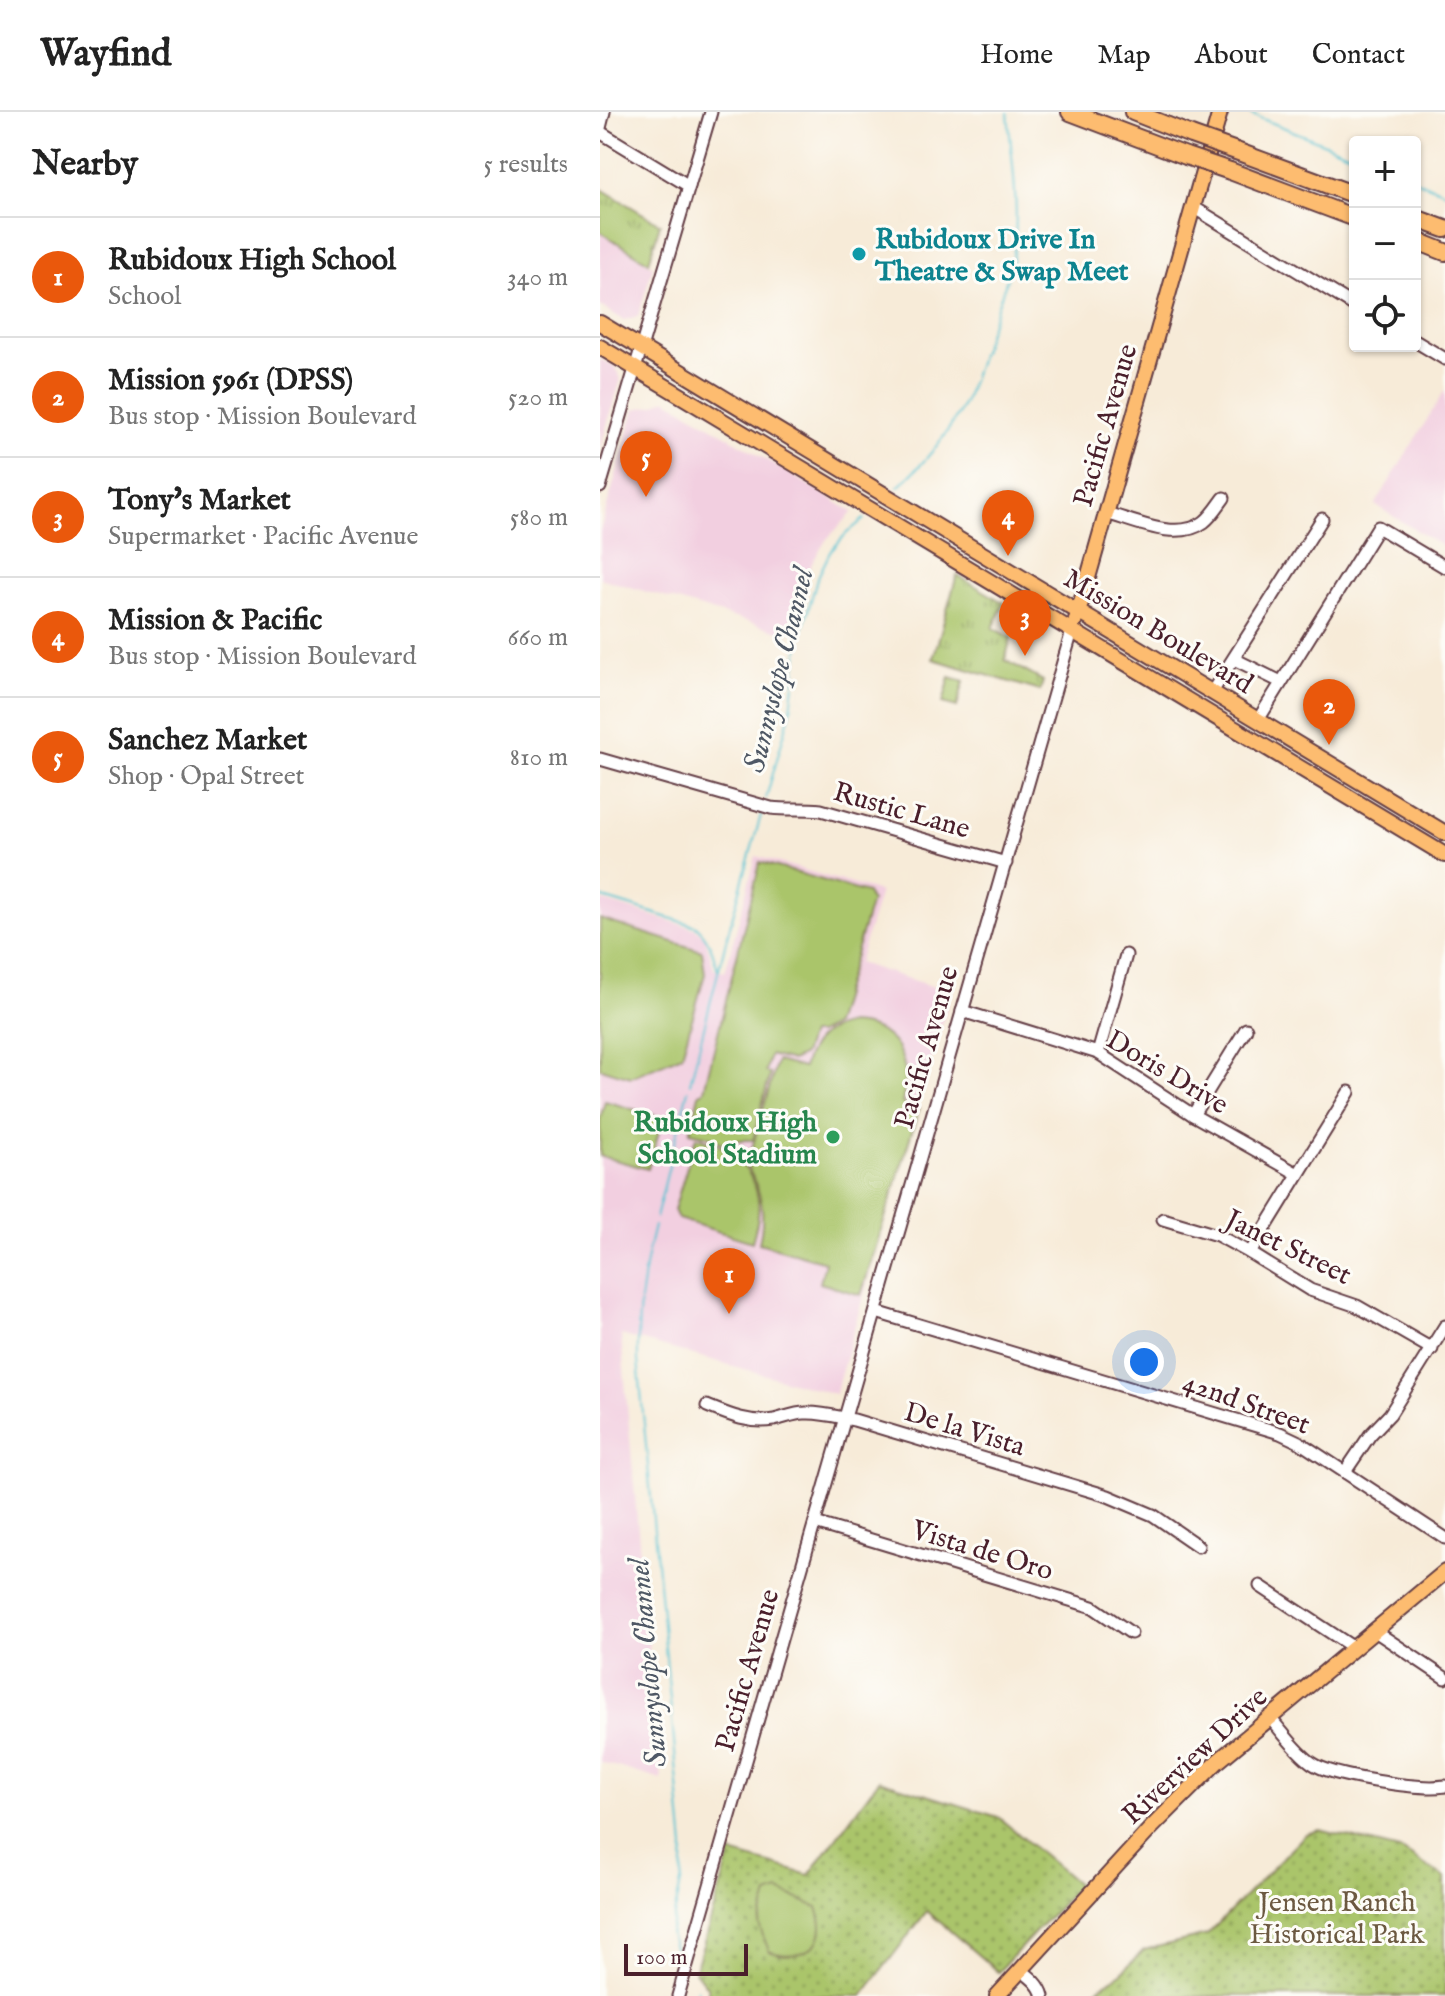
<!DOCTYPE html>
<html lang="en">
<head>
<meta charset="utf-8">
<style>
	body { margin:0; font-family:"IM FELL English",serif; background:#f6f6f6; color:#222 }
	.controls { position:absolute; right:24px; top:24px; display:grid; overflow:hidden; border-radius:8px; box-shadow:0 2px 6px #0004 }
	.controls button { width:72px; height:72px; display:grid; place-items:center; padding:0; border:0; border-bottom:2px solid #e0e0e0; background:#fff; color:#222; font:40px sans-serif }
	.scale { position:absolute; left:24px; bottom:20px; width:124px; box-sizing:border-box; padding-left:8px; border:4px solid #4a1f2b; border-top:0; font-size:22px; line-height:28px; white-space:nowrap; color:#4a1f2b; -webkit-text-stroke:6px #fdfcf7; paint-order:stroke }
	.you { position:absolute; left:544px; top:1250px; width:28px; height:28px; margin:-20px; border:6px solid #fff; border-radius:50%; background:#1a73e8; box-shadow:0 0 0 12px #1a73e833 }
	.badge { display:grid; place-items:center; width:52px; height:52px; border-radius:50%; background:#ea580c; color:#fff; font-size:26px; font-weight:700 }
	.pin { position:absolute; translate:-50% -66px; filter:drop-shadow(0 2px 4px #0008) }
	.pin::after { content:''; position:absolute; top:42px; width:28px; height:24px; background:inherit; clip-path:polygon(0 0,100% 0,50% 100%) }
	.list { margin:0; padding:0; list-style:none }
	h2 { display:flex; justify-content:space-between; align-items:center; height:104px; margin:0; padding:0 32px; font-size:34px }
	h2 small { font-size:26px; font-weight:400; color:#767676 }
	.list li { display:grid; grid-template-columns:52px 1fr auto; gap:24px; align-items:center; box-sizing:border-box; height:120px; padding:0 32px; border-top:2px solid #e0e0e0 }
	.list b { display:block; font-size:30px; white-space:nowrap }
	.list p { margin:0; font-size:26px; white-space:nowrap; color:#767676 }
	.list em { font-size:26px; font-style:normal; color:#767676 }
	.icon { flex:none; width:44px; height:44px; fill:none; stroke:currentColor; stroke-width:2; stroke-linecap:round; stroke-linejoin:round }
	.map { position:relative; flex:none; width:845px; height:1884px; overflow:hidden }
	header { display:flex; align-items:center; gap:48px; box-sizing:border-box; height:112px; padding:0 40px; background:#fff; border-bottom:2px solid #e0e0e0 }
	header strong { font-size:38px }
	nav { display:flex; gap:44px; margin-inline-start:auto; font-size:28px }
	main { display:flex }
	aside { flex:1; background:#fff }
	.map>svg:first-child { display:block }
	.built { fill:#f2cfe0 }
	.grass { fill:url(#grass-tufts); stroke:#7a724b; stroke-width:2 }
	.park { fill:url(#park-dots); stroke:#7a724b; stroke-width:2 }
	.pitch { fill:#aac56b; stroke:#7a724b; stroke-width:2 }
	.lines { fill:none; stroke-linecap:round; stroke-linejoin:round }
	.stream { stroke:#57c2d2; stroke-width:2 }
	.minor-casing { stroke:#643e45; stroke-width:15 }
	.major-casing { stroke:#643e45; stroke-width:18 }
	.highway-casing { stroke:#643e45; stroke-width:20 }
	.minor { stroke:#fff; stroke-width:11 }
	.major { stroke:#fdbc70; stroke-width:14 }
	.highway { stroke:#fdbc70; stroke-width:16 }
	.highway-bridge-casing { stroke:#643e45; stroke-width:20; stroke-linecap:butt }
	.highway-bridge { stroke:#fdbc70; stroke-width:16 }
	.culture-dot { fill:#0f9aa8; stroke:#fdfcf7; stroke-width:3 }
	.leisure-dot { fill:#2e9e5b; stroke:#fdfcf7; stroke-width:3 }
	.labels { text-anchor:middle; stroke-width:6; stroke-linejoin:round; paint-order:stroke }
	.culture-label { font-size:28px; font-weight:bold; fill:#0d838f; stroke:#fdfcf7; text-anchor:start }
	.street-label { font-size:28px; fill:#4a1f2b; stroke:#fdfcf7 }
	.leisure-label { font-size:28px; font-weight:bold; fill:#27864d; stroke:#fdfcf7; text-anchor:end }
	.park-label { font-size:28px; fill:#6c5941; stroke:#fdfcf7 }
	.water-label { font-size:30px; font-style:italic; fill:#4f5865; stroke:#fdfcf7 }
</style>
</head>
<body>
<header>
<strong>Wayfind</strong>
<nav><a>Home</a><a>Map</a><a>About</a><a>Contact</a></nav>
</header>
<main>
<aside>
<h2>Nearby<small>5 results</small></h2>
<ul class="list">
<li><span class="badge">1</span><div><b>Rubidoux High School</b><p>School</p></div><em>340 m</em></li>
<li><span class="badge">2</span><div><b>Mission 5961 (DPSS)</b><p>Bus stop · Mission Boulevard</p></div><em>520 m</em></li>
<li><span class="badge">3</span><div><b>Tony's Market</b><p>Supermarket · Pacific Avenue</p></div><em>580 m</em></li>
<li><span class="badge">4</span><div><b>Mission &amp; Pacific</b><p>Bus stop · Mission Boulevard</p></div><em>660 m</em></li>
<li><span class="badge">5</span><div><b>Sanchez Market</b><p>Shop · Opal Street</p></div><em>810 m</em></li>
</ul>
</aside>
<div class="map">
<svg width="845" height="1884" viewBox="0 0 845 1884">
	<defs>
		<pattern id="grass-tufts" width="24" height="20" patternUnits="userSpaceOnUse" patternTransform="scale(2)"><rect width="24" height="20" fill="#aac56b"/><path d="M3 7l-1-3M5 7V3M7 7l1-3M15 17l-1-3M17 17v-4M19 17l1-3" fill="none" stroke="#8c9f58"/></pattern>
		<pattern id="park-dots" width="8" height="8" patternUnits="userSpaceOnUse" patternTransform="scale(2)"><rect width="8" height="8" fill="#aac56b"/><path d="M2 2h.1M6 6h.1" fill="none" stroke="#8c9f58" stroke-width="1.8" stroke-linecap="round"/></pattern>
	</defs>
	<rect width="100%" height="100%" fill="#fdfcf7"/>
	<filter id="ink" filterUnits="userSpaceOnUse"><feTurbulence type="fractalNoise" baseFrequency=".0125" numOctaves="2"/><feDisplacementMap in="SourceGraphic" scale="16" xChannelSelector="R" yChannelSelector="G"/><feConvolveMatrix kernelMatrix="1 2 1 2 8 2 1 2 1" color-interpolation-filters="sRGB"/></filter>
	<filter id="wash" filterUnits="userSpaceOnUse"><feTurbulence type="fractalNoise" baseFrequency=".006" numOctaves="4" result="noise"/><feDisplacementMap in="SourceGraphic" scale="32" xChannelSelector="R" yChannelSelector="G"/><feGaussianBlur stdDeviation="1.8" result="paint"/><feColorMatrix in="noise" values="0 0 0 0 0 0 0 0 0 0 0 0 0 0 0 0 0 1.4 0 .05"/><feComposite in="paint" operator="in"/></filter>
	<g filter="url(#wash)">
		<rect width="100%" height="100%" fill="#f7ebd8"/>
		<g class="built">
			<path d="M0,120L53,154L38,204L24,208L0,194Z"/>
			<path d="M0,247L16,256L21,267L0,336Z"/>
			<path d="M845,278V436L775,393Z"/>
			<path d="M66,287L253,400L226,428L212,451L205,468L189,522L0,466V419L35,297L55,293Z"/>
			<path d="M156,744L280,780L258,851L351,880L235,1282L21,1223L44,1487L62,1668L0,1650V788L96,817L105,826L114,857L125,860Z"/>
		</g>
		<g class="grass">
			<path d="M0,76L60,112L49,150L0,120Z"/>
			<path d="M357,463L404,491L393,516L411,526L405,548L443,569L440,579L333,547Z"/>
		</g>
		<g class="park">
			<path d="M279,1668L398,1705L479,1773L398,1860L327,1799L262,1884H109L107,1875L95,1859L131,1741L209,1763Z"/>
			<path d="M720,1718L803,1739L845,1766V1884H487L521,1861L544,1838L607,1823L706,1722Z"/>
		</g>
		<g class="pitch">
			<path d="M350,565L364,569L357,595L343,591Z"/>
			<path d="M160,750L267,781L271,789L234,913L218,922H210L203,943L192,949L170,943L165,960L170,962L153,1028H140L128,1034L108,1024L90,1020L99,983L104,978Z"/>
			<path d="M0,807L102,839L105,862L82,943L31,965L0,956Z"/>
			<path d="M249,912C296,913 313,948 302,991L319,997L261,1183L220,1171L225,1150L159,1131C166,1100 162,1081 147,1054L177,949L203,956C211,930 221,918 249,912Z"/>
			<path d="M5,989L63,1006L48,1057L0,1044V1007Z"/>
			<path d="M96,1025C133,1032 163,1066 158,1105C157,1113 154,1122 152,1130L78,1107L74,1098Z"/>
			<path d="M179,1779L217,1795C219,1801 221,1809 221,1815C220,1843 190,1847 169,1839L159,1813L168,1783Z"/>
		</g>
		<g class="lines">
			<g class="stream">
				<path d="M645,0L755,44"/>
				<path d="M815,68L845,80"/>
				<path d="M298,375C326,350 348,323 365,289L412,152C421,102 412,51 408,1"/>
				<path d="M166,686L191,598L199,530L217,467L230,440L246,422L264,407"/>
				<path d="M0,785L96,814C110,826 113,842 118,858"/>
				<path d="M90,971L128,821L161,703"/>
				<path d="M56,1106L88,978"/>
				<path d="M54,1114C42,1161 37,1200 38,1248L84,1736L82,1766L70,1822L75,1839"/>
				<path d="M97,1877L98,1884"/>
			</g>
		</g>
	</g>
	<g filter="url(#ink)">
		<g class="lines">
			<g class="minor-casing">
				<g id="minor">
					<path d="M0,16L4,0"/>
					<path d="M0,20L89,74"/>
					<path d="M593,95L755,194"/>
					<path d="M815,229L845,247"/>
					<path d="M0,375L111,0"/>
					<path d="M506,401C535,409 577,430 604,410C612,404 618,394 624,386"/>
					<path d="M634,547L681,570"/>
					<path d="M612,580L722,407"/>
					<path d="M658,608L778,415L845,455"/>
					<path d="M0,647L171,696C188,698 204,696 221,698L406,751"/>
					<path d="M362,899L498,941L593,1003L698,1062"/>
					<path d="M498,941L526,843"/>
					<path d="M593,1003L646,917"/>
					<path d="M563,1107L617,1123L650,1141L710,1178L757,1194L832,1237"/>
					<path d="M650,1141L749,980"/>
					<path d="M276,1200L680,1321L699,1330L845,1426"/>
					<path d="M107,1294C129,1303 150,1312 174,1308C184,1306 194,1301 205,1301C221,1300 238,1305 254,1308L508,1384L553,1403L598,1434"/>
					<path d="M745,1360L770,1323L790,1302L845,1214"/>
					<path d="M215,1411L493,1495L531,1521"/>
					<path d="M660,1474L754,1536"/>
					<path d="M775,1519L845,1566"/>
					<path d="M669,1605C683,1620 695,1639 712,1651C732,1665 820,1678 845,1674"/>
					<path d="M421,1858C430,1865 440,1872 443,1884"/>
					<path d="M78,1884L472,519"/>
				</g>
			</g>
			<g class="major-casing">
				<g id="major">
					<path d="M0,211L845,721"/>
					<path d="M0,235L845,743"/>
					<path d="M476,508L620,0"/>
					<path d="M397,1884L552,1715L617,1650L845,1460"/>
				</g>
			</g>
			<g class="highway-casing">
				<g id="highway">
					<path d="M470,0L586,44"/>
					<path d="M533,0L591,23"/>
					<path d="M636,39L755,83"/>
					<path d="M630,59L755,106"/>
					<path d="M815,106L845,117"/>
					<path d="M815,128L845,140"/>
				</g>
			</g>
			<use href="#minor" class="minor"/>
			<use href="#major" class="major"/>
			<use href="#highway" class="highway"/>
			<g class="highway-bridge-casing">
				<g id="highway-bridge">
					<path d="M591,23L636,39"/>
					<path d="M586,44L630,59"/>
				</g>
			</g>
			<use href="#highway-bridge" class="highway-bridge"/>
		</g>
	</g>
	<circle class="culture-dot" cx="259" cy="142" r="8"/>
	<circle class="leisure-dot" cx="233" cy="1025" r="8"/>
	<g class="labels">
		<g class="culture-label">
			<text x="275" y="136">Rubidoux Drive In<tspan x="275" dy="32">Theatre &amp; Swap Meet</tspan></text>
		</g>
		<g class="street-label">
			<text transform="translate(504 313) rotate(-74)" y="10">Pacific Avenue</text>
			<text transform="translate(559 518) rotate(31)" y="10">Mission Boulevard</text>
			<text transform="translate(302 697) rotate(16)" y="10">Rustic Lane</text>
			<text transform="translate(325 935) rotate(-74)" y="10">Pacific Avenue</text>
			<text transform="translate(568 959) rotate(31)" y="10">Doris Drive</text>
			<text transform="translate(689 1134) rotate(26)" y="10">Janet Street</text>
			<text transform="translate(647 1290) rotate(20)" y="10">42nd Street</text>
			<text transform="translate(365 1316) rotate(17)" y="10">De la Vista</text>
			<text transform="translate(383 1437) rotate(17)" y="10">Vista de Oro</text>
			<text transform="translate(146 1558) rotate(-74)" y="10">Pacific Avenue</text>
			<text transform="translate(594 1643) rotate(-43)" y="10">Riverview Drive</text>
		</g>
		<g class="leisure-label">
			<text x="217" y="1019">Rubidoux High<tspan x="217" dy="32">School Stadium</tspan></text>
		</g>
		<g class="park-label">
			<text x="737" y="1799">Jensen Ranch<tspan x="737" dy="32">Historical Park</tspan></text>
		</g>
		<g class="water-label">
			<text transform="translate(178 558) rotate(-76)" y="10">Sunnyslope Channel</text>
			<text transform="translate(47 1551) rotate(-95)" y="10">Sunnyslope Channel</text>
		</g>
	</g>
</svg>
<div class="controls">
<button>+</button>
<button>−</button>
<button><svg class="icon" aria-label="locate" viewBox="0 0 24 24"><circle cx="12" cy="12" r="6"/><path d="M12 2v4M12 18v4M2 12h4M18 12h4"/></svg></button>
</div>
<div class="scale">100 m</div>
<div class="you"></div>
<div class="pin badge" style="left:129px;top:1202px">1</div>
<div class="pin badge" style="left:729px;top:633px">2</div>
<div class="pin badge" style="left:425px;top:544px">3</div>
<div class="pin badge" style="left:408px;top:444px">4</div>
<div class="pin badge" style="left:46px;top:385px">5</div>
</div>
</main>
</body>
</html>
